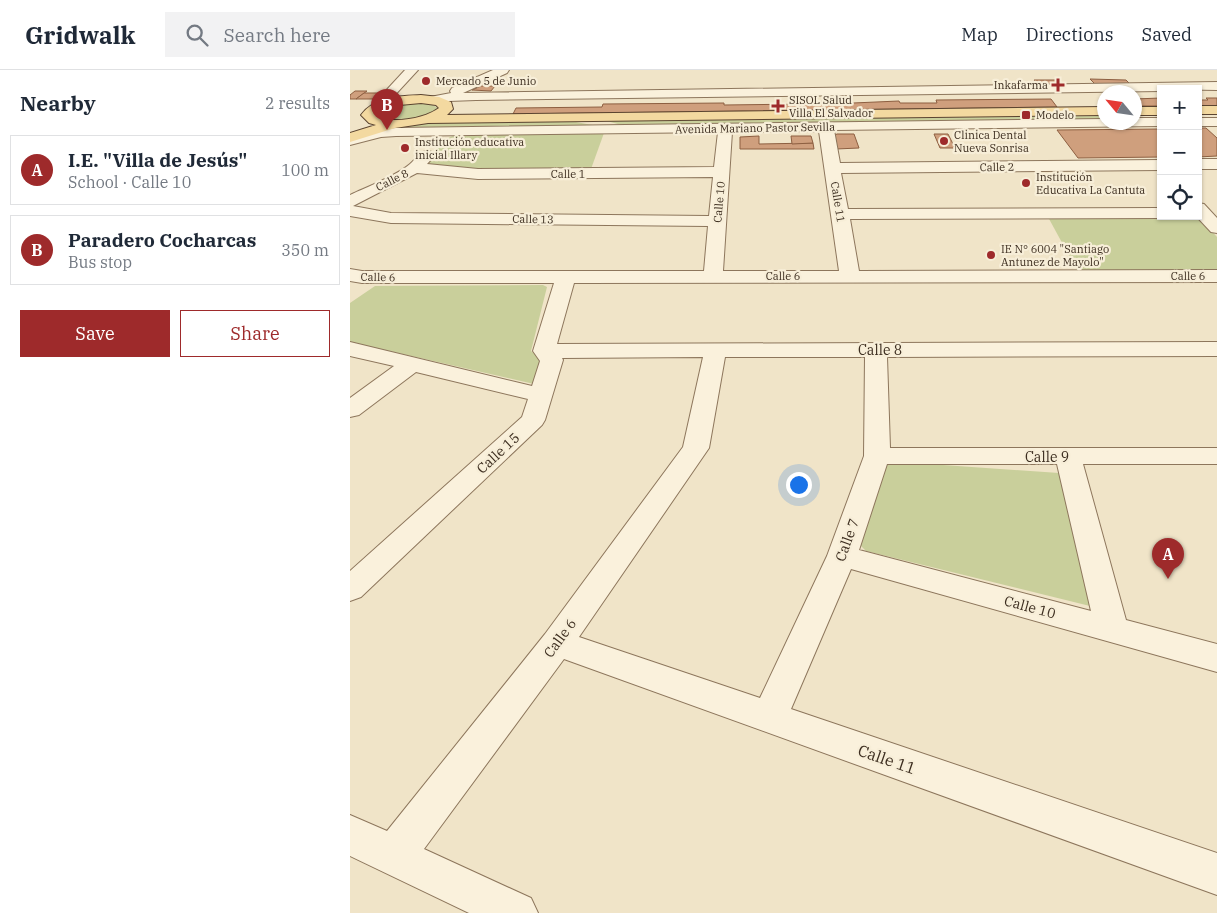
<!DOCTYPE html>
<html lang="en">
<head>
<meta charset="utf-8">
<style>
	body { margin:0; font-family:"IBM Plex Serif",serif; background:#f2f2f3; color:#1f2937 }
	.controls { position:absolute; right:15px; top:15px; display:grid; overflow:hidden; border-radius:0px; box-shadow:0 1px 4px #0004 }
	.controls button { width:45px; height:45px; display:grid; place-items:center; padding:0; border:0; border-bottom:1px solid #e0e1e3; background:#fff; color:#1f2937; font:25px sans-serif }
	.compass { position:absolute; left:747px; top:15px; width:45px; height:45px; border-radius:50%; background:#fff; box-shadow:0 1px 4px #0004; rotate:299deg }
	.you { position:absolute; left:448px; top:414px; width:18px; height:18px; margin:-12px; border:4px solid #fff; border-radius:50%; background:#1a73e8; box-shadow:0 0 0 8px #1a73e833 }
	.badge { display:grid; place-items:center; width:32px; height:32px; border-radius:50%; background:#9e2a2b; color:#fff; font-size:16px; font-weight:700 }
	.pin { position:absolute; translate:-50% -41px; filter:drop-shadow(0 1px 2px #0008) }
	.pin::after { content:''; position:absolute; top:26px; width:18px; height:15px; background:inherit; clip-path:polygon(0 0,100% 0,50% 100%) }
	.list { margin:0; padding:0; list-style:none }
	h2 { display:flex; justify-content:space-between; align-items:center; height:65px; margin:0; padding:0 20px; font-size:21px }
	h2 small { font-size:16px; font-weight:400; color:#747a83 }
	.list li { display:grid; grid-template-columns:32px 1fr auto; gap:15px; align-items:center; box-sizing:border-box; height:70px; margin:0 10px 10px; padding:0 10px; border:1px solid #e0e1e3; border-radius:0px }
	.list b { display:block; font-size:19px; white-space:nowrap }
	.list p { margin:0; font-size:16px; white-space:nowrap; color:#747a83 }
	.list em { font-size:16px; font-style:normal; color:#747a83 }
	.actions { display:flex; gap:10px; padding:15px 20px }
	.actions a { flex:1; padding:11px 0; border:1px solid #9e2a2b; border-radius:0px; text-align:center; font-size:18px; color:#9e2a2b }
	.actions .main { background:#9e2a2b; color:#fff }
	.icon { flex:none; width:28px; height:28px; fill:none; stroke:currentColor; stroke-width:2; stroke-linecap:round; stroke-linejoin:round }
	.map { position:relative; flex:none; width:867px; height:843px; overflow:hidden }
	header { display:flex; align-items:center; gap:30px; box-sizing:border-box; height:70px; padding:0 25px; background:#fff; border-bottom:1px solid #e0e1e3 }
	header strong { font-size:24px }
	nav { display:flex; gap:28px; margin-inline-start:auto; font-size:18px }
	.search { width:350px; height:45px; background:#f2f2f3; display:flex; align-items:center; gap:12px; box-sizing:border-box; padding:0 18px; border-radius:0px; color:#747a83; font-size:19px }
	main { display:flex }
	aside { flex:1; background:#fff }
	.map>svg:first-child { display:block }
	.green { fill:#c9cf9b }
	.building { fill:#cf9f7d; stroke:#8d5f41 }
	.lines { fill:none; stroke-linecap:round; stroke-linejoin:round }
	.minor-casing { stroke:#8d765c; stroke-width:2 }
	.major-casing { stroke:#5b4430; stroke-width:2 }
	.minor { fill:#faf1dc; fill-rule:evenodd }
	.major { fill:#f3d9a0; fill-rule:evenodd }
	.poi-dot { fill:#9e2a2b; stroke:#f7eed8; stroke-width:2 }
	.labels { text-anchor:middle; stroke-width:4.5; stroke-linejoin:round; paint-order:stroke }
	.far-poi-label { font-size:11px; fill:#3d2e20; stroke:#f7eed8; text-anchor:start }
	.far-street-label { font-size:11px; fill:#3d2e20; stroke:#f7eed8 }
	.street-label { font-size:14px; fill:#3d2e20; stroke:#f7eed8 }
	.near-street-label { font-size:16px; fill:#3d2e20; stroke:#f7eed8 }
</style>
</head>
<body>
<header>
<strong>Gridwalk</strong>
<div class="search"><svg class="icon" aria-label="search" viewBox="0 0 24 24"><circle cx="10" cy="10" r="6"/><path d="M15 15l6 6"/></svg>Search here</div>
<nav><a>Map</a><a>Directions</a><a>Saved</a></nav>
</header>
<main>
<aside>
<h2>Nearby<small>2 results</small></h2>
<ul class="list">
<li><span class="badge">A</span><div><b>I.E. &quot;Villa de Jesús&quot;</b><p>School · Calle 10</p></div><em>100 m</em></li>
<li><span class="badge">B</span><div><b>Paradero Cocharcas</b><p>Bus stop</p></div><em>350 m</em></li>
</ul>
<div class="actions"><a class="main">Save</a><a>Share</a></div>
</aside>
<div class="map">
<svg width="867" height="843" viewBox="0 0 867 843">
	<rect width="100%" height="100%" fill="#f0e4c8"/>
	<g class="green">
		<path d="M65,32L81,34L88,38C79,50 44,53 32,46L34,40L47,35Z"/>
		<path d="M754,46V51L275,56L253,50Z"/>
		<path d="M220,51L254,57L42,59L85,52Z"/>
		<path d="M254,63L241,99L127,101L72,95L98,68L103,66Z"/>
		<path d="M698,147H849L867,167V201L728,202Z"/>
		<path d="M193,215L197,217L181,281L196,293L184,314L0,272V233L25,216Z"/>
		<path d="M536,391L709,403L717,407L740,536L516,481L508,473Z"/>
	</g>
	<g class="building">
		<path d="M740,9L776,10L781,15L745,14Z"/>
		<path d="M684,10H706L710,15H688Z"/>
		<path d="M131,16H145L141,21L122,20Z"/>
		<path d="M5,21H17L6,29H0V25Z"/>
		<path d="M14,23H31L23,29H6Z"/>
		<path d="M811,28V36H784V29Z"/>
		<path d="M856,28H867V36H848V30H858Z"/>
		<path d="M701,29L707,37L163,44L166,38L252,37L253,34L374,33V35L454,34L453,32L479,31L480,34L549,31L550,33H587L586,30Z"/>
		<path d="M848,58H856L867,68V86L848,87Z"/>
		<path d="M811,59V87L728,88L707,60Z"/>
		<path d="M487,64H504L509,78L486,79L483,66Z"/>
		<path d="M584,64H598L605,78H590Z"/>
		<path d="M409,66V74L463,73L464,79H390V67Z"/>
		<path d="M441,66H461L463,73L442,74Z"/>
	</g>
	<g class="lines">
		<g class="minor-casing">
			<g id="minor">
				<path d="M55,0H68L44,26L51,32L49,35H39L31,26Z"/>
				<path d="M143,0H159L157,3L113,23L867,12V20L811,19V21L126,30L99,31L85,34L78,30L80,27L101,23L100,21L102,18Z"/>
				<path d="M784,48H811V56L484,60L490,93L811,90V100L491,103L498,139L811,138V146H817L811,148L500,149L509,201L867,200V212L224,213L207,274L867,272V286L537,287L540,378H867V394H733L776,550L867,574V602L501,499L441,639L867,783V825L214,589L74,779L181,828L188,843H119L0,786V745L37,761L195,564L333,377L353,287L212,288L213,290L195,350L192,355L11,527L0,531V501L172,347L178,329L66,302L9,345L0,347V328L44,296L0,286V272L182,316L190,291L183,281L204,213H12L0,211V199L12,201H354L358,156L41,153L0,146V125C17,117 46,106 60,94C68,87 70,79 82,82L85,85L77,94L128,99L364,97L368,62L46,66L31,67L0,75V67L30,59L46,58L754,49V52H784ZM469,61L489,201H373L382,62ZM67,103L128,109L363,107L359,146L41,143L3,136ZM375,287H515L514,386L477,486L410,628L229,567L359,378ZM537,394H707L741,541L509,480Z"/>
				<rect x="848" y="48" width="19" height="8"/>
				<rect x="848" y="89" width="19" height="10"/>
				<path d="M848,133L854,134L867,148V163L861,162L846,146H848Z"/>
			</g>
		</g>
		<g class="major-casing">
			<g id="major">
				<path d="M71,25L89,27L101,32L103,39L97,45L754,37V45L78,53L45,58L0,72V63L26,55L19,53L11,45C25,26 50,26 71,25ZM71,33L86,35L89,38C76,48 39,56 25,44L39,36Z"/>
				<rect x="848" y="36" width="19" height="8"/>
				<rect x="784" y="37" width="27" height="8"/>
			</g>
		</g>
		<use href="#minor" class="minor"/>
		<use href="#major" class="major"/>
	</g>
	<g class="poi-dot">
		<circle cx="76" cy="11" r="5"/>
		<path d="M705.5 7.5h5v5h5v5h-5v5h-5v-5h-5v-5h5z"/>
		<path d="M425.5 28.5h5v5h5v5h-5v5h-5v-5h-5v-5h5z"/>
		<rect x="671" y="40" width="10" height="10" rx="2.5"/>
		<circle cx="594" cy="71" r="5"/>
		<circle cx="55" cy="78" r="5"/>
		<circle cx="676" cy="113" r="5"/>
		<circle cx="641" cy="185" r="5"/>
	</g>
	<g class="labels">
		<g class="far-poi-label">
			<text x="86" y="15">Mercado 5 de Junio</text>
			<text x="698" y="19" text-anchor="end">Inkafarma</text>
			<text x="439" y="34">SISOL Salud<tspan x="439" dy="13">Villa El Salvador</tspan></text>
			<text x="686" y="49">Modelo</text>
			<text x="604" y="69">Clinica Dental<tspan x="604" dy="13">Nueva Sonrisa</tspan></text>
			<text x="65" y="76">Institución educativa<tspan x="65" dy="13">inicial Illary</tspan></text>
			<text x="686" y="111">Institución<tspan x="686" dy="13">Educativa La Cantuta</tspan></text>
			<text x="651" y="183">IE N° 6004 "Santiago<tspan x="651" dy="13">Antunez de Mayolo"</tspan></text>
		</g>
		<g class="far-street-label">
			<text transform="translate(405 58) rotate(-1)" y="4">Avenida Mariano Pastor Sevilla</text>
			<text transform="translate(647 97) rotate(-1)" y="4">Calle 2</text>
			<text x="218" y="108">Calle 1</text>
			<text transform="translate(42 110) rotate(-27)" y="4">Calle 8</text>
			<text transform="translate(369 132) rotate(-85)" y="4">Calle 10</text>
			<text transform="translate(488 132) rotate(81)" y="4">Calle 11</text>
			<text transform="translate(183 149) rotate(1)" y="4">Calle 13</text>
			<text x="433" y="210">Calle 6</text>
			<text x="838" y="210">Calle 6</text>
			<text transform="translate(28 207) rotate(1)" y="4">Calle 6</text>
		</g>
		<g class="street-label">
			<text x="530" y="285">Calle 8</text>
			<text transform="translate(148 383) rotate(-43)" y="5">Calle 15</text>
			<text x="697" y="392">Calle 9</text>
			<text transform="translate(497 470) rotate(-70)" y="5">Calle 7</text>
			<text transform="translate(680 537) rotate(15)" y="5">Calle 10</text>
			<text transform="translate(210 568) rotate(-54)" y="5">Calle 6</text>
		</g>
		<g class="near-street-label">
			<text transform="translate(537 689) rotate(19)" y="6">Calle 11</text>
		</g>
	</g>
</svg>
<div class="controls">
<button>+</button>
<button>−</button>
<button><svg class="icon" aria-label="locate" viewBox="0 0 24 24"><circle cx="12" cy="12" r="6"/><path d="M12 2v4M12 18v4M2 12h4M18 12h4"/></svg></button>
</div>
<svg class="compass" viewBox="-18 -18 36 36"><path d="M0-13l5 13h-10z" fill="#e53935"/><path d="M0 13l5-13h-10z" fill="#747a83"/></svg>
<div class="you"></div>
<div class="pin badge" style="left:818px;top:509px">A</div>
<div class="pin badge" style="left:37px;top:60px">B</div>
</div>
</main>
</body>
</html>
